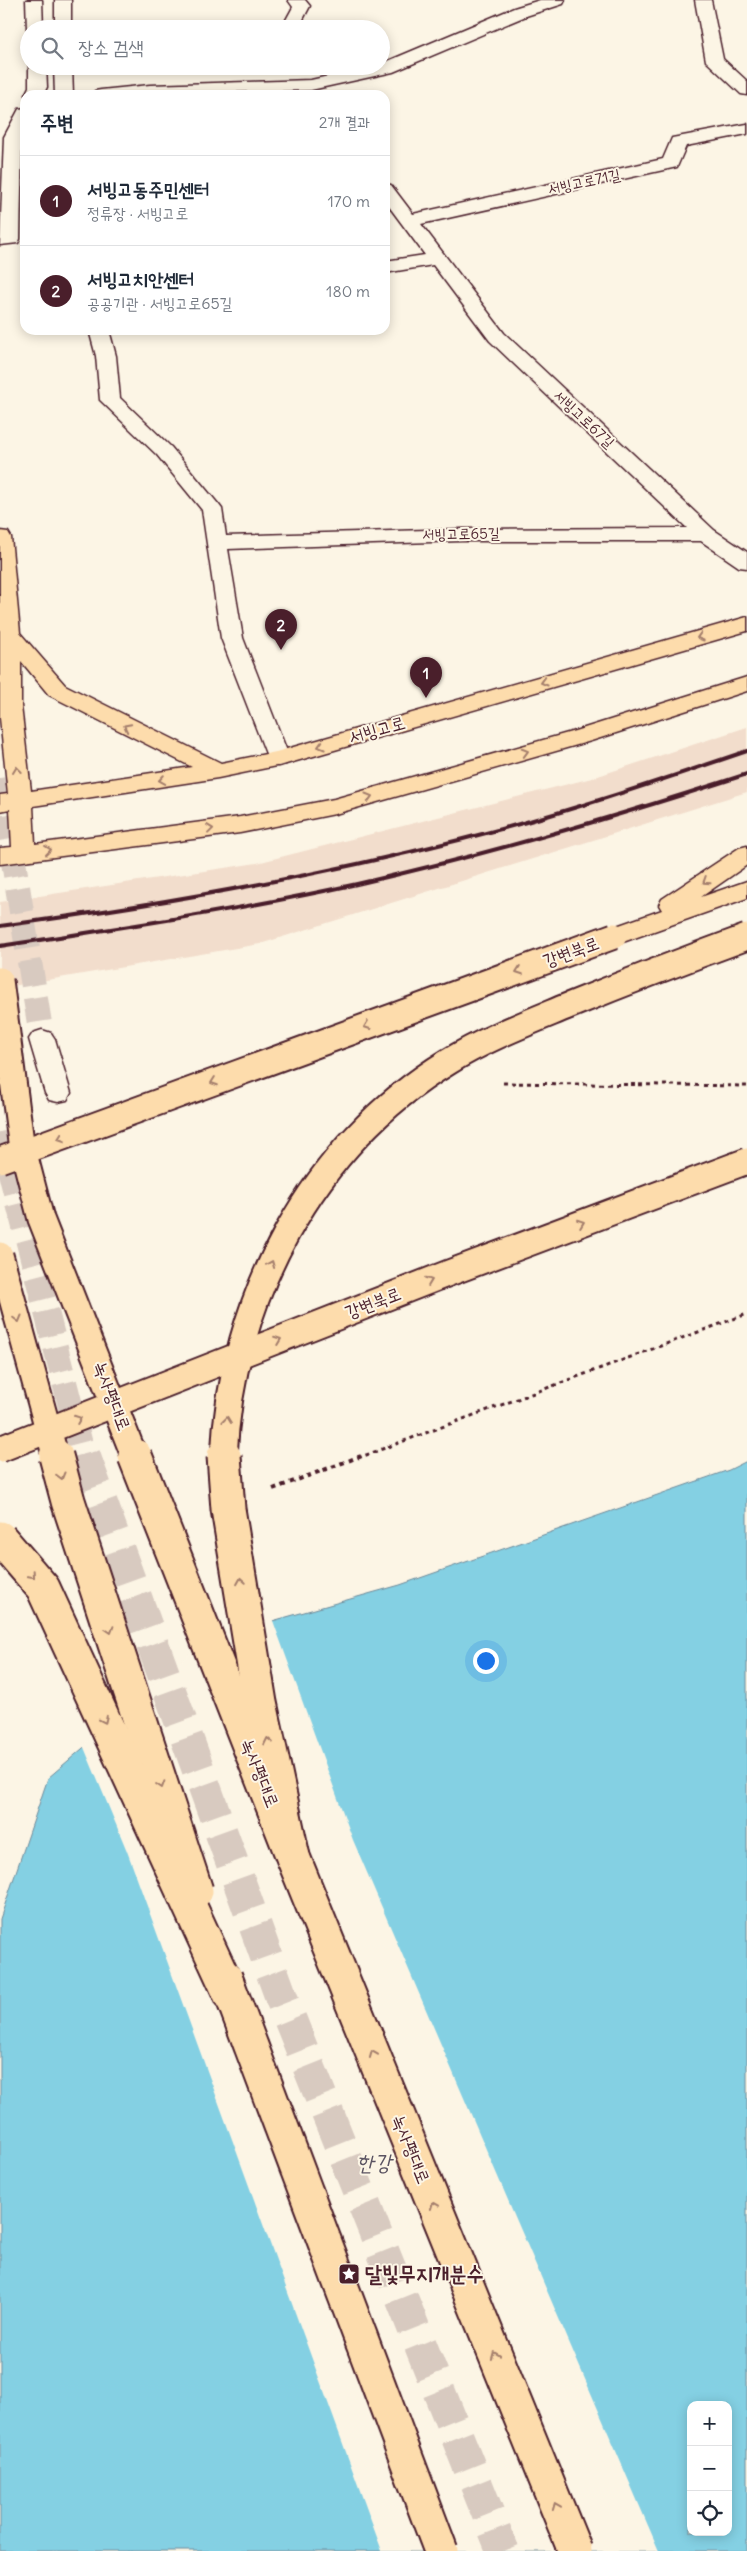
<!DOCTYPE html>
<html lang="ko">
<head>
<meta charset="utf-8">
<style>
	body { margin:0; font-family:Delius,"Poor Story",sans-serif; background:#f2f2f3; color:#1f2937 }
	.controls { position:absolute; right:15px; bottom:15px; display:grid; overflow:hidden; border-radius:10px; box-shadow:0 2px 12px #0003 }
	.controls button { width:45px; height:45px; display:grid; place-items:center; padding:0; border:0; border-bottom:1px solid #e0e1e3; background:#fff; color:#1f2937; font:25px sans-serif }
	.you { position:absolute; left:485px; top:1660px; width:18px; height:18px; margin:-12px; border:4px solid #fff; border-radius:50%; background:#1a73e8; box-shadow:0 0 0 8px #1a73e833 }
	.badge { display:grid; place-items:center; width:32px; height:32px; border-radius:50%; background:#4a1f2b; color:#fff; font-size:16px; font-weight:700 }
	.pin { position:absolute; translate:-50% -41px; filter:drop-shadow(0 1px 2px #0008) }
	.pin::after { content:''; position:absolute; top:26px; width:18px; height:15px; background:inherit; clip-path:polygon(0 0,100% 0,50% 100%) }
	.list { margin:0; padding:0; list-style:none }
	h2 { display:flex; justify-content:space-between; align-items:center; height:65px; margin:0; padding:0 20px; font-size:21px }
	h2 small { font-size:16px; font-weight:400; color:#747a83 }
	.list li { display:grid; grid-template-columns:32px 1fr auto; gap:15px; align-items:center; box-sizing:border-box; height:90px; padding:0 20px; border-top:1px solid #e0e1e3 }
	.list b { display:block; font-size:19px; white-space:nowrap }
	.list p { margin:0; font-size:16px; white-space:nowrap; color:#747a83 }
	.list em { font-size:16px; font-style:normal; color:#747a83 }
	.icon { flex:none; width:28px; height:28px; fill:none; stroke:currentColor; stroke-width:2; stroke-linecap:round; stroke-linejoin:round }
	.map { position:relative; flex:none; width:747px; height:2551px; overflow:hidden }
	.search { position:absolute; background:#fff; box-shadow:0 2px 12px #0003; left:20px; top:20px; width:370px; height:55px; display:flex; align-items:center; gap:12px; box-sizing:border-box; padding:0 18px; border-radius:28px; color:#747a83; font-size:19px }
	.panel { position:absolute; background:#fff; box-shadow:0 2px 12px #0003; left:20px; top:90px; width:370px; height:245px; border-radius:15px }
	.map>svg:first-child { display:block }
	.built { fill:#f2ddcc }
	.water { fill:#84d0e3; stroke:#6d8999; fill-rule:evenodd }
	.pier { fill:#fcf5e5 }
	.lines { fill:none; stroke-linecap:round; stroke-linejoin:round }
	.street-tunnel { stroke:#d8cac0; stroke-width:25; stroke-dasharray:25 12; stroke-linecap:butt }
	.secondary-tunnel-far1 { stroke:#d8cac0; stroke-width:25; stroke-dasharray:25 12; stroke-linecap:butt }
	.secondary-tunnel { stroke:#d8cac0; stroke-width:33; stroke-dasharray:33 17; stroke-linecap:butt }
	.street-casing { stroke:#4a1f2b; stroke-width:3 }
	.primary-casing { stroke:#4a1f2b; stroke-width:3 }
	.highway-casing { stroke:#4a1f2b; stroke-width:3 }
	.path-far1 { stroke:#4a1f2b; stroke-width:3; stroke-dasharray:4 4; stroke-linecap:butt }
	.path { stroke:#4a1f2b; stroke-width:4; stroke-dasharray:4.5 4.5; stroke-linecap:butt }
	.street { fill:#fcf5e5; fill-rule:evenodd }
	.primary { fill:#fddcac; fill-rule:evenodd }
	.highway { fill:#fddcac; fill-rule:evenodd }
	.rail { stroke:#4a1f2b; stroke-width:4 }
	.primary-bridge-far1-casing { stroke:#4a1f2b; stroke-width:29; stroke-linecap:butt }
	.primary-bridge-casing { stroke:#4a1f2b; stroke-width:37; stroke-linecap:butt }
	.highway-bridge-far1-casing { stroke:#4a1f2b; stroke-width:29; stroke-linecap:butt }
	.highway-bridge-casing { stroke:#4a1f2b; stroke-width:37; stroke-linecap:butt }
	.primary-bridge-far1 { stroke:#fddcac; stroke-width:25 }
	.primary-bridge { stroke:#fddcac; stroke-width:33 }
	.highway-bridge-far1 { stroke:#fddcac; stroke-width:25 }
	.highway-bridge { stroke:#fddcac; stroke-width:33 }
	.oneway { stroke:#a47e6c }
	.labels { text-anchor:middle; stroke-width:4; stroke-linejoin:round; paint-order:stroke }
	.far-street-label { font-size:15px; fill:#4a1f2b; stroke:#fcf5e5 }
	.street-label { font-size:18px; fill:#4a1f2b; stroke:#fcf5e5 }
	.near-poi-label { font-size:21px; font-weight:bold; fill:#4a1f2b; stroke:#fcf5e5; text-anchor:start }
	.near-water-label { font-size:22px; font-style:italic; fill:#5b5462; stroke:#fcf5e5 }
</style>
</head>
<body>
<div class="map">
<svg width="747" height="2551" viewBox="0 0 747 2551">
	<rect width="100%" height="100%" fill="#fcf5e5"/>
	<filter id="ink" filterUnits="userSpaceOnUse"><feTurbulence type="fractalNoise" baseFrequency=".02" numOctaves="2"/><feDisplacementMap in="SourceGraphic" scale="10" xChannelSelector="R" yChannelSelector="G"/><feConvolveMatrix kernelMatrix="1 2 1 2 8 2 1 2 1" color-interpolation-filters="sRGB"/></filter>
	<g filter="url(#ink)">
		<path class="built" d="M747,727V792L260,944L0,988V902L257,863L592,778Z"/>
		<path class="water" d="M747,1461V2551H0V1919L48,1778L212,1638L400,1585L729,1470ZM691,2405H728V2532H691Z"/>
		<path class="pier" d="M272,1618L353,1840L659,2551H382L127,1851L83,1745L210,1636Z"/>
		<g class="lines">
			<path class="street-tunnel" d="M0,778L42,1039"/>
			<path class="secondary-tunnel-far1" d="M0,1132L84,1458"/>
			<path class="secondary-tunnel" d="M84,1456L283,2002L503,2551"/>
			<g class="street-casing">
				<g id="street">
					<path d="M26,0H42L43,29H29V32L27,29Z"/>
					<rect x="55" y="0" width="16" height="29"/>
					<path d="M288,0H305L310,6L298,29H281L293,7Z"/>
					<path d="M540,0H565L563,4L526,16L393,72L311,90L92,95L95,91L101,90L150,85L311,80L372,66H381V64L514,8Z"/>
					<path d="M695,0H711L723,59L747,81V95L741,94L706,61Z"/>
					<path d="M29,65L46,66L47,87L43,95H25L29,87Z"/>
					<path d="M54,66H72L73,95H55Z"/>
					<path d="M25,108V131L22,137L20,239L18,243L0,245L4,137L19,109Z"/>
					<path d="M747,124V134L686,146L677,167L421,224L504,333L714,530L747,552V568L739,567L701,541H461L228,549L243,638L290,759L286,764L278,766L270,764L221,638L202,510L157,455L100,400L96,356L89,330H109L116,356L120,398L171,447L219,505L222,509L226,536L461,529L687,528L490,341L433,265L385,273V261L425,255L385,201V184L391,185L413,214L663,159L672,138Z"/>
					<path d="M42,1030L51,1033L55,1039L71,1093L67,1100L58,1102L49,1100L45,1093L29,1039L33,1033Z"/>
				</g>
			</g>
			<g class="primary-casing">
				<path id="primary" d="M0,531L8,532L11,537L20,633L65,685L221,763L276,752L747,617V631L286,764L218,778L33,806L35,844L240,817L334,799L575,731L747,677V691L591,741L335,814L240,833L0,864V848L12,847L10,809L0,811V795L8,794L0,718ZM21,661L49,695L192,767L31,791L21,706Z"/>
			</g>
			<g class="highway-casing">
				<path id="highway" d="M747,846V865L701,897L747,881V898L623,942L614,944L605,942L602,936L605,930L662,910L659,905L662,899L739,848Z"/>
			</g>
			<g class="path-far1">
				<path d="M503,1083L747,1086"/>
				<path d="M358,1458L747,1314"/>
			</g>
			<path class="path" d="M273,1489L361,1456"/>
			<use href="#street" class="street"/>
			<use href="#primary" class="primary"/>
			<use href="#highway" class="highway"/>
			<g class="rail">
				<path d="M0,926C156,905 310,878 463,839C559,815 653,783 747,751"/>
				<path d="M0,946C119,928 239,910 357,884C489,854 619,816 747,774"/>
			</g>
			<g class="primary-bridge-far1-casing">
				<g id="primary-bridge-far1">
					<path d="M0,980L21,1142L41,1219L135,1458"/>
					<path d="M0,1255L56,1458"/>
				</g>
			</g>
			<g class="primary-bridge-casing">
				<g id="primary-bridge">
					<path d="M56,1456L68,1501L196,1891"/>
					<path d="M135,1456L293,1857L575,2551"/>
					<path d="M225,1977L441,2551"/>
				</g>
			</g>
			<g class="highway-bridge-far1-casing">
				<g id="highway-bridge-far1">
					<path d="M0,1160L614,936"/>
					<path d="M0,1449L449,1273L747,1161"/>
					<path d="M224,1458C230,1300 312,1145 448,1062C485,1039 527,1023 568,1006C627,982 687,959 747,937"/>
				</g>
			</g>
			<g class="highway-bridge-casing">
				<g id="highway-bridge">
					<path d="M224,1456L228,1509L260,1703L293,1857"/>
					<path d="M0,1538L43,1588L232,1998"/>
				</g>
			</g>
			<use href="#primary-bridge-far1" class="primary-bridge-far1"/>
			<use href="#primary-bridge" class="primary-bridge"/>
			<use href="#highway-bridge-far1" class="highway-bridge-far1"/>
			<use href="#highway-bridge" class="highway-bridge"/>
		</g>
		<defs><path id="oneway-chevron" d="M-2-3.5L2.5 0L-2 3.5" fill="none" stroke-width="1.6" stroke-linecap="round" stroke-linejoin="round" transform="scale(1.25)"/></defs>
		<g class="oneway">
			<use href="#oneway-chevron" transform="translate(700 637) rotate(164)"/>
			<use href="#oneway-chevron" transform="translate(544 682) rotate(164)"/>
			<use href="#oneway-chevron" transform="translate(127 727) rotate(-153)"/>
			<use href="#oneway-chevron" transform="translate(321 746) rotate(164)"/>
			<use href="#oneway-chevron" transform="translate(525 752) rotate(-16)"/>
			<use href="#oneway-chevron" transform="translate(17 770) rotate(-97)"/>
			<use href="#oneway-chevron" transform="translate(162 780) rotate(171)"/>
			<use href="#oneway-chevron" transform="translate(369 797) rotate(-16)"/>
			<use href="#oneway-chevron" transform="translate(210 829) rotate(-7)"/>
			<use href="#oneway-chevron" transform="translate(48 850) rotate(-7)"/>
			<use href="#oneway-chevron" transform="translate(706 881) rotate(147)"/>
			<use href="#oneway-chevron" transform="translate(519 971) rotate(160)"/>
			<use href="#oneway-chevron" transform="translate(367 1026) rotate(160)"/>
			<use href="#oneway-chevron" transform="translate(214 1082) rotate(160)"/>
			<use href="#oneway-chevron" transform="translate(61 1138) rotate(160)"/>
			<use href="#oneway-chevron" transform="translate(581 1223) rotate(-21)"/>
			<use href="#oneway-chevron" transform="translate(271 1264) rotate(-68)"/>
			<use href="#oneway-chevron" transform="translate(429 1281) rotate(-21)"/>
			<use href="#oneway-chevron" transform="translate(18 1319) rotate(75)"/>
			<use href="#oneway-chevron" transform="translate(278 1340) rotate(-21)"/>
			<use href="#oneway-chevron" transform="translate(78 1419) rotate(-21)"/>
			<use href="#oneway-chevron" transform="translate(227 1420) rotate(-83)"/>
			<use href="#oneway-chevron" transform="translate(61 1476) rotate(75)"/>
			<use href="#oneway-chevron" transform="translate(32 1575) rotate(49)"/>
			<use href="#oneway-chevron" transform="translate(241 1581) rotate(-99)"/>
			<use href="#oneway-chevron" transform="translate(110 1630) rotate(72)"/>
			<use href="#oneway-chevron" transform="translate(104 1720) rotate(65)"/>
			<use href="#oneway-chevron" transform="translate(268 1741) rotate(-102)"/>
			<use href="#oneway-chevron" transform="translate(161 1785) rotate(72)"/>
			<use href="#oneway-chevron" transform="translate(373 2054) rotate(-112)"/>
			<use href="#oneway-chevron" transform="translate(434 2205) rotate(-112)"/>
			<use href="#oneway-chevron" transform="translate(495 2355) rotate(-112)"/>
			<use href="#oneway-chevron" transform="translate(556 2506) rotate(-112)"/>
		</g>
	</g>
	<defs>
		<g id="sight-square" transform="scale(1.125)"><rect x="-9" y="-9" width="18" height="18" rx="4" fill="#4a1f2b" stroke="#fcf5e5"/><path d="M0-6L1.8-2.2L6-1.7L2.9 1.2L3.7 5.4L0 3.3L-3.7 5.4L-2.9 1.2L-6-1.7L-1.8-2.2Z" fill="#fff"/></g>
	</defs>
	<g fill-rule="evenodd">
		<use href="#sight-square" x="349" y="2274"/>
	</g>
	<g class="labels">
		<g class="far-street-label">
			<text transform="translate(584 182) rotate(-12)" y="5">서빙고로71길</text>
			<text transform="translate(584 419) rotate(43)" y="5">서빙고로67길</text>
			<text transform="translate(461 534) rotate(-1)" y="5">서빙고로65길</text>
		</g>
		<g class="street-label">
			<text transform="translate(377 730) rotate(-16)" y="6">서빙고로</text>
			<text transform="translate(571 952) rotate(-20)" y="6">강변북로</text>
			<text transform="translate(373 1303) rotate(-21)" y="6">강변북로</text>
			<text transform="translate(112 1396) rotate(69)" y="6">녹사평대로</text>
			<text transform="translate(260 1773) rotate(68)" y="6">녹사평대로</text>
			<text transform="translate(411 2149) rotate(68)" y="6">녹사평대로</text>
		</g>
		<g class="near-poi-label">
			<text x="365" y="2281">달빛무지개분수</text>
		</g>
		<g class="near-water-label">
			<text x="374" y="2170">한강</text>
		</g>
	</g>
</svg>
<div class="controls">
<button>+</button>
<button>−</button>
<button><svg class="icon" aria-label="locate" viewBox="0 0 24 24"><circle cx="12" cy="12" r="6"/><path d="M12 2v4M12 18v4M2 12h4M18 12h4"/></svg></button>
</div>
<div class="you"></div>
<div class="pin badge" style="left:426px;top:698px">1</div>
<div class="pin badge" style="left:281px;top:650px">2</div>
<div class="search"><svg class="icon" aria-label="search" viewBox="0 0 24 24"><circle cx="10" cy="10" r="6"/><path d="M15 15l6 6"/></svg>장소 검색</div>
<section class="panel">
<h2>주변<small>2개 결과</small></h2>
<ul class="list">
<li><span class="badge">1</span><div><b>서빙고동주민센터</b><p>정류장 · 서빙고로</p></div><em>170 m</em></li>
<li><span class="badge">2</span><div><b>서빙고치안센터</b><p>공공기관 · 서빙고로65길</p></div><em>180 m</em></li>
</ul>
</section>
</div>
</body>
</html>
